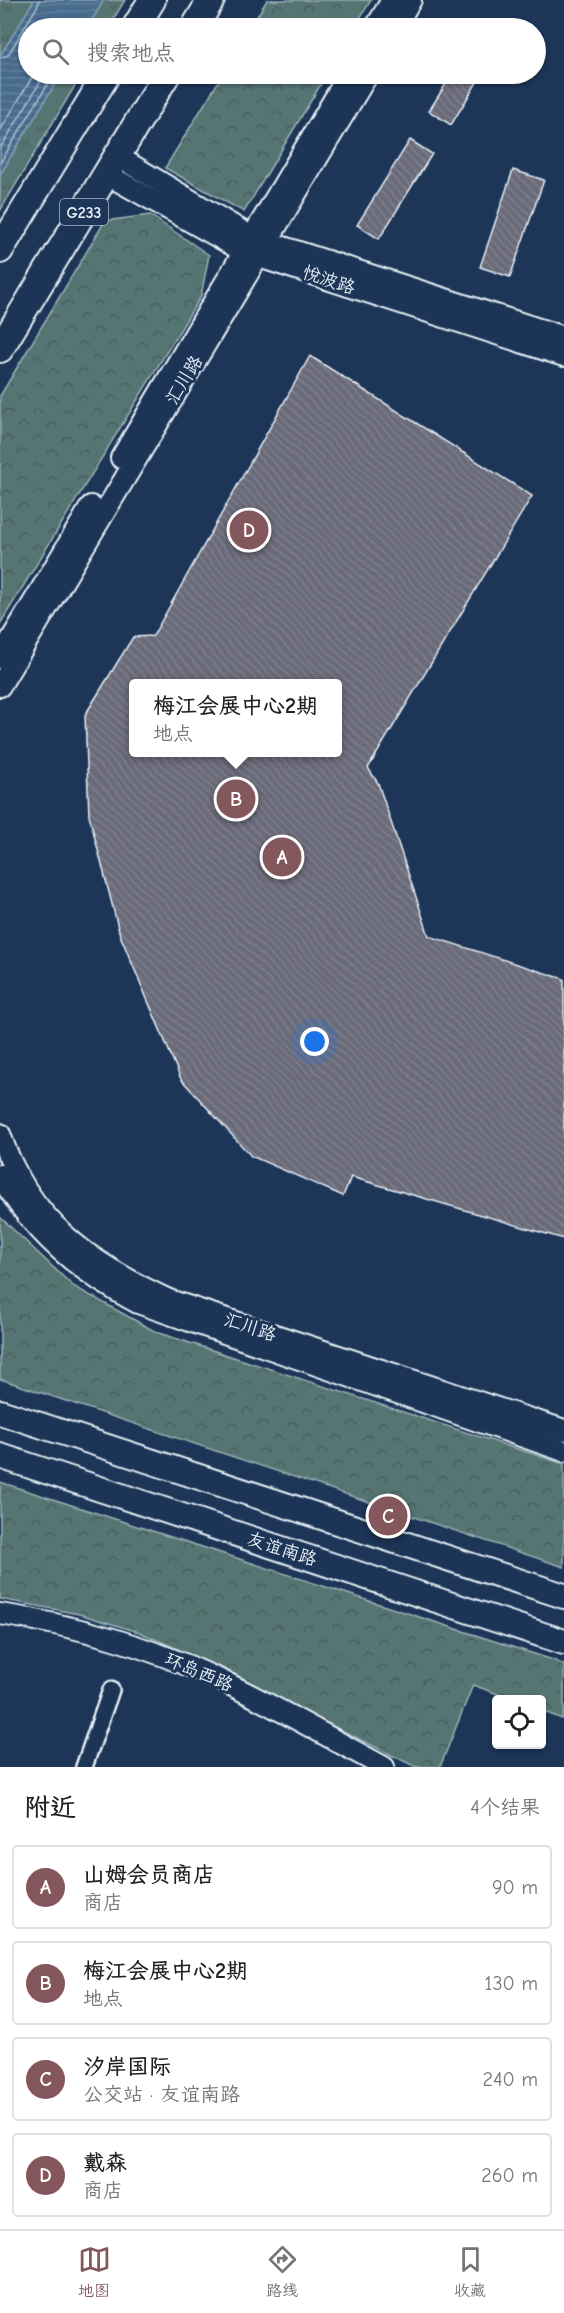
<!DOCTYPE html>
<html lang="zh">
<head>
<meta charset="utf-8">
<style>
	body { margin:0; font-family:"Comic Neue","LXGW WenKai TC",sans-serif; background:#f6f6f6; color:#202124 }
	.controls { position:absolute; right:18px; bottom:18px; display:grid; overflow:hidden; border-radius:6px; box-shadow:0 2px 4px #0004 }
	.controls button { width:54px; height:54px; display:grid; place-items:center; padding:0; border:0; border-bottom:2px solid #e0e0e0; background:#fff; color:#202124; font:30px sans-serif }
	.you { position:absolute; left:315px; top:1042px; width:21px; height:21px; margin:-15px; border:4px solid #fff; border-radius:50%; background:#1a73e8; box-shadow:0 0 0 9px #1a73e833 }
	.badge { display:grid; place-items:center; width:39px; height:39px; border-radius:50%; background:#84575d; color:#fff; font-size:20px; font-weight:700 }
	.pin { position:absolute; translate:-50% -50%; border:3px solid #fff; box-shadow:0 2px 6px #0006 }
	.popup { position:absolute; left:129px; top:679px; width:213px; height:78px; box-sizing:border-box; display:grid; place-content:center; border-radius:6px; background:#fff; filter:drop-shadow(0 2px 4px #0005); font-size:20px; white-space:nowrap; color:#757577 }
	.popup b { font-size:22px; color:#202124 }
	.popup::after { content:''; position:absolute; left:50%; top:100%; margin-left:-12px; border:12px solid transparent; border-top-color:#fff }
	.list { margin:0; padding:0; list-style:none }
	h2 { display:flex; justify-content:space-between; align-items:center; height:78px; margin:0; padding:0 24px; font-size:26px }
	h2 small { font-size:20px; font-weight:400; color:#757577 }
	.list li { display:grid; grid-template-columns:39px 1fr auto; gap:18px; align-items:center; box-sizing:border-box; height:84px; margin:0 12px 12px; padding:0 12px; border:2px solid #e0e0e0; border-radius:6px }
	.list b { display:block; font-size:22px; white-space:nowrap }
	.list p { margin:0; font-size:20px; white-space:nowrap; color:#757577 }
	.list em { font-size:20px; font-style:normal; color:#757577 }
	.icon { flex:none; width:33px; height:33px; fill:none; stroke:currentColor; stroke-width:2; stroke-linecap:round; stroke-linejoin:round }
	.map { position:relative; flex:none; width:564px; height:1767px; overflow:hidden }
	.search { position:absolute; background:#fff; box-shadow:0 2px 4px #0004; left:18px; right:18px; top:18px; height:66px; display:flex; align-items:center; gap:15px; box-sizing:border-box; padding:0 21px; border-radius:33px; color:#757577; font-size:22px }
	.sheet { height:462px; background:#fff }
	nav { display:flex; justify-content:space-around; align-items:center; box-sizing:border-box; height:84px; border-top:2px solid #e0e0e0; background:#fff; font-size:16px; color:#757577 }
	nav a { display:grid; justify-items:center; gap:3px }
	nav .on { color:#84575d }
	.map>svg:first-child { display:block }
	.forest { fill:url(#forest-crowns); stroke:#9eb2b6; stroke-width:1.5 }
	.park { fill:url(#park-tufts); stroke:#9eb2b6; stroke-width:1.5 }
	.water { fill:url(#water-rules); stroke:#87a1b8; stroke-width:1.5 }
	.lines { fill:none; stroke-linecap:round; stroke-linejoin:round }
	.shore { stroke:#a7bbcd; stroke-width:1.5 }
	.building { fill:url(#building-back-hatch); stroke:#e8f1f8; stroke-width:1.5; fill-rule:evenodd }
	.minor-casing { stroke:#e8f1f8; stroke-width:20 }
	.tertiary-casing { stroke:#e8f1f8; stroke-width:24 }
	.primary-casing { stroke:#e8f1f8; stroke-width:28 }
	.trunk-casing { stroke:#e8f1f8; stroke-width:30 }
	.minor { stroke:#1d3557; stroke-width:15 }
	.tertiary { stroke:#1d3557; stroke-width:20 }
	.primary { stroke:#1d3557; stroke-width:24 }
	.trunk { stroke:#1d3557; stroke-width:26 }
	.labels { text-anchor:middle; stroke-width:6; stroke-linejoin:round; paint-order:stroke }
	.shield { fill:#1d3557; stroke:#abb9c8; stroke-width:1.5 }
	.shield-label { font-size:16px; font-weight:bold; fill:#e8f1f8 }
	.street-label { font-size:18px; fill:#e8f1f8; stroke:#1d3557 }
</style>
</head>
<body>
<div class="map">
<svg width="564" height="1767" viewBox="0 0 564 1767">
	<defs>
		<pattern id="forest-crowns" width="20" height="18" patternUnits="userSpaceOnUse" patternTransform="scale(1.5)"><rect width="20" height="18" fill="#547473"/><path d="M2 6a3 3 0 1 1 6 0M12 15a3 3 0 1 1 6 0" fill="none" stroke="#4c5c5c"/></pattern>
		<pattern id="park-tufts" width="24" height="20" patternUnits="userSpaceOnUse" patternTransform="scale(1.5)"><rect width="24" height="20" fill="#547473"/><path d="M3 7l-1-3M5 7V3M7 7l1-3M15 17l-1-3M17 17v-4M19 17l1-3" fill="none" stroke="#4c5c5c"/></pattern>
		<pattern id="water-rules" width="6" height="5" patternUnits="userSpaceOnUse" patternTransform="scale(1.5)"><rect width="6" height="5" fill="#466b8d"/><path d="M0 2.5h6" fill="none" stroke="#61819e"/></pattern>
		<pattern id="building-back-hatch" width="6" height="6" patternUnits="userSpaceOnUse" patternTransform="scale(1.5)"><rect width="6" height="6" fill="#6a6a79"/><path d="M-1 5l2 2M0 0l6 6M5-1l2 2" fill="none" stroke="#7f808d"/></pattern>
	</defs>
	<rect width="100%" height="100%" fill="#1d3557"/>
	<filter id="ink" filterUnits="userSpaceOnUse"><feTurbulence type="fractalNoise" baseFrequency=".0167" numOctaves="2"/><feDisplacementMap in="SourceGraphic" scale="12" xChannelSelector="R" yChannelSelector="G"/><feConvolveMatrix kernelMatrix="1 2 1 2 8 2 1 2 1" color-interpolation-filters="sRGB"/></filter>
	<g filter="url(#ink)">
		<g class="forest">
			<path d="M267,0H371L354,28H250Z"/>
			<path d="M223,74H327L244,212L165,168Z"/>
			<path d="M150,215L209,255L201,296L0,624V396L105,221Z"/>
			<path d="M0,1217L73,1286L156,1332L564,1464V1567L0,1379Z"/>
			<path d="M0,1482L553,1660L564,1665V1712L562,1719L542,1711V1700L511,1699L473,1685L440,1767H416L288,1704L216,1666L139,1632L79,1614L0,1599Z"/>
		</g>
		<path class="park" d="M0,0H125L108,28H28V74H82L0,211Z"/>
		<path class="water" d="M34,0H104L87,28H28V74H61L0,175V56Z"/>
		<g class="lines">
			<g class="shore">
				<path d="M0,58L8,55L38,5L39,0"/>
				<path d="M0,131L34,74"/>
				<path d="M0,149L45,74"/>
				<path d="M0,163L54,74"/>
			</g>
		</g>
		<g class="building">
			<path d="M452,74H482L451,125L429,111Z"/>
			<path d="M410,140L432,154L379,239L357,225Z"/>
			<path d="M513,170L544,180L510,277L480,267Z"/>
			<path d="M310,356L532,496L368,768L378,783L429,936L564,979V1239L351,1177L343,1196L251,1156L181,1079L120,935L89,815L85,715L133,637L153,636ZM134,684H338V753H134Z"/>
		</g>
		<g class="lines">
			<g class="minor-casing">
				<path id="minor" d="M84,1767L111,1690"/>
			</g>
			<g class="tertiary-casing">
				<g id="tertiary">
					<path d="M375,28L392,0"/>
					<path d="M394,28L411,0"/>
					<path d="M117,156L252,237L564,337"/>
					<path d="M106,174L243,251L259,257L564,356"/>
					<path d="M121,458L349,74"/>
					<path d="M0,658L91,506"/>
					<path d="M0,686L368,74"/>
					<path d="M0,1134C29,1221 89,1263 169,1300L564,1430"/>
					<path d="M0,1175C32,1232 80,1273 138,1303L564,1451"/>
					<path d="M0,1614C74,1625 147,1646 214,1677C272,1704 328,1737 384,1767"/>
				</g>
			</g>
			<g class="primary-casing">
				<g id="primary">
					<path d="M0,1412L564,1596"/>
					<path d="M0,1456L564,1642"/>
				</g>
			</g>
			<g class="trunk-casing">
				<g id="trunk">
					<path d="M135,28L152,0"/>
					<path d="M194,28L211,0"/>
					<path d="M0,250L107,74"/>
					<path d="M0,349L167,74"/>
				</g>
			</g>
			<use href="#minor" class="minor"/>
			<use href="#tertiary" class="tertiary"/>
			<use href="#primary" class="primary"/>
			<use href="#trunk" class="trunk"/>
		</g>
	</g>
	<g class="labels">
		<rect class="shield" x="60" y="199" width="48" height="26" rx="4.5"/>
		<g class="shield-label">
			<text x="84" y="218">G233</text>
		</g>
		<g class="street-label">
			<text transform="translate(329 280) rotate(18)" y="6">悦波路</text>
			<text transform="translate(184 380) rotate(-59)" y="6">汇川路</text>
			<text transform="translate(250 1327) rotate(18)" y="6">汇川路</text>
			<text transform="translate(282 1549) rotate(18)" y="6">友谊南路</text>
			<text transform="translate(199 1672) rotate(23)" y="6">环岛西路</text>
		</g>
	</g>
</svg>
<div class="controls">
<button><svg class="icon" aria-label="locate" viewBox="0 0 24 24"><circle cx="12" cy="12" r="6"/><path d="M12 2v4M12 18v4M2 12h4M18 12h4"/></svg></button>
</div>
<div class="you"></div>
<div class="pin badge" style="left:282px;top:857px">A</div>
<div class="pin badge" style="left:236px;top:799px">B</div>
<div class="popup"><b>梅江会展中心2期</b>地点</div>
<div class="pin badge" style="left:388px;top:1516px">C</div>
<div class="pin badge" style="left:249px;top:530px">D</div>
<div class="search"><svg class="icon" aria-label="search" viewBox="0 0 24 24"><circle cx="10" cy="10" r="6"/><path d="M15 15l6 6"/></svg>搜索地点</div>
</div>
<section class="sheet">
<h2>附近<small>4个结果</small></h2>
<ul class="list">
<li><span class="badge">A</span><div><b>山姆会员商店</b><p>商店</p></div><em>90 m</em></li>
<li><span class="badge">B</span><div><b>梅江会展中心2期</b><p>地点</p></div><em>130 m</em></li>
<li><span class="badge">C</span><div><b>汐岸国际</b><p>公交站 · 友谊南路</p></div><em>240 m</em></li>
<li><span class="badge">D</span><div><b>戴森</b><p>商店</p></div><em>260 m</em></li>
</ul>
</section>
<nav>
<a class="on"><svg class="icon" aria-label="map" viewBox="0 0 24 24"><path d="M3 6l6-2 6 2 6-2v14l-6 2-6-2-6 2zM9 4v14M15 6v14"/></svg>地图</a>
<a><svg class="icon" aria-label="directions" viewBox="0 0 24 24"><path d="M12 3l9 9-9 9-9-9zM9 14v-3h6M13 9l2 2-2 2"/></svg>路线</a>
<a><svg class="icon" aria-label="saved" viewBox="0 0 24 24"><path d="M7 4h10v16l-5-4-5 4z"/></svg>收藏</a>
</nav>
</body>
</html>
